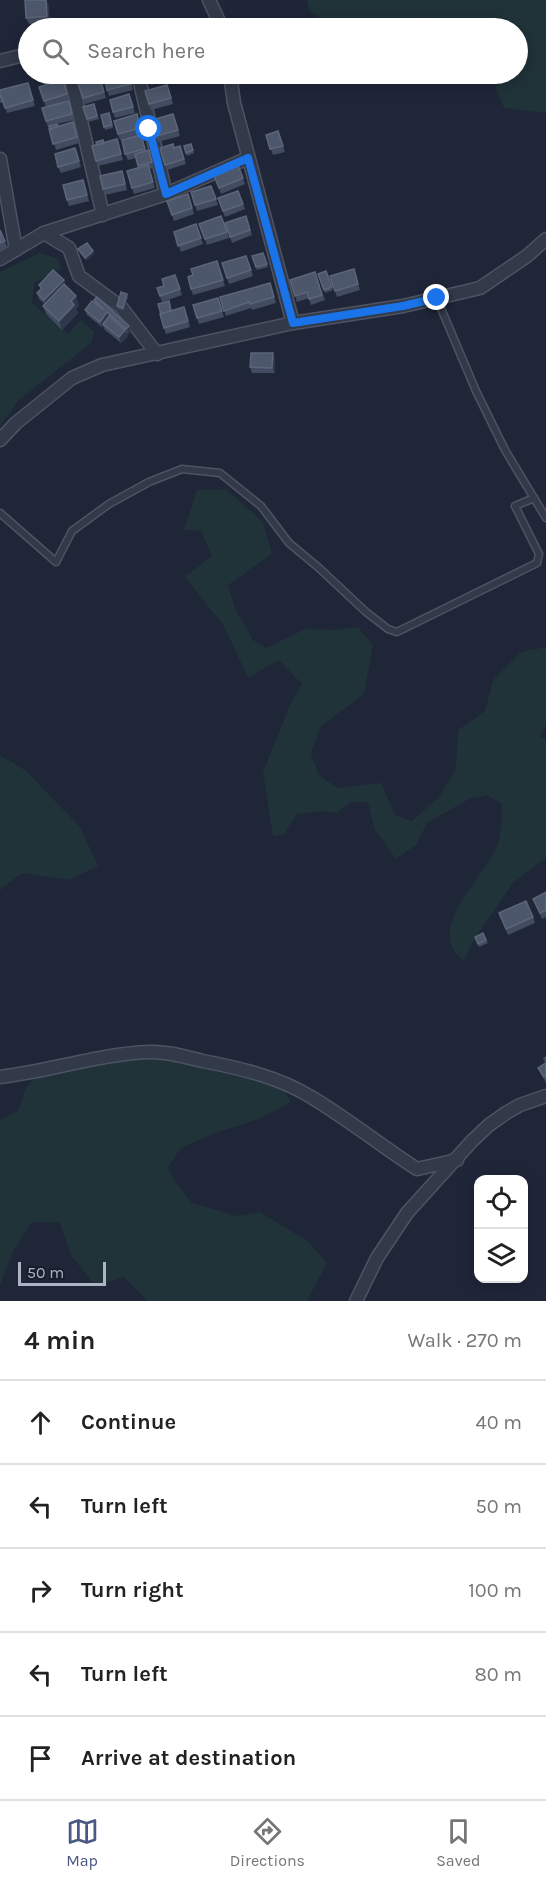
<!DOCTYPE html>
<html lang="en">
<head>
<meta charset="utf-8">
<style>
	body { margin:0; font-family:Karla,sans-serif; background:#f6f6f6; color:#222 }
	.controls { position:absolute; right:18px; bottom:18px; display:grid; overflow:hidden; border-radius:12px; box-shadow:0 3px 15px #0003 }
	.controls button { width:54px; height:54px; display:grid; place-items:center; padding:0; border:0; border-bottom:2px solid #e0e0e0; background:#fff; color:#222; font:30px sans-serif }
	.scale { position:absolute; left:18px; bottom:15px; width:88px; box-sizing:border-box; padding-left:6px; border:3px solid #acb3c5; border-top:0; font-size:16px; line-height:21px; white-space:nowrap; color:#acb3c5; -webkit-text-stroke:4px #181e2c; paint-order:stroke }
	.stop { position:absolute; width:18px; height:18px; margin:-14px; border:4px solid #1a73e8; border-radius:50%; background:#fff }
	.stop.end { background:#1a73e8; border-color:#fff; box-shadow:0 2px 6px #0008 }
	.list { margin:0; padding:0; list-style:none }
	h2 { display:flex; justify-content:space-between; align-items:center; height:78px; margin:0; padding:0 24px; font-size:26px }
	h2 small { font-size:20px; font-weight:400; color:#767676 }
	.list li { display:grid; grid-template-columns:39px 1fr auto; gap:18px; align-items:center; box-sizing:border-box; height:84px; padding:0 24px; border-top:2px solid #e0e0e0 }
	.list b { display:block; font-size:22px; white-space:nowrap }
	.list em { font-size:20px; font-style:normal; color:#767676 }
	.icon { flex:none; width:33px; height:33px; fill:none; stroke:currentColor; stroke-width:2; stroke-linecap:round; stroke-linejoin:round }
	.map { position:relative; flex:none; width:546px; height:1301px; overflow:hidden }
	.search { position:absolute; background:#fff; box-shadow:0 3px 15px #0003; left:18px; right:18px; top:18px; height:66px; display:flex; align-items:center; gap:15px; box-sizing:border-box; padding:0 21px; border-radius:33px; color:#767676; font-size:22px }
	.sheet { height:498px; background:#fff }
	nav { display:flex; justify-content:space-around; align-items:center; box-sizing:border-box; height:84px; border-top:2px solid #e0e0e0; background:#fff; font-size:16px; color:#767676 }
	nav a { display:grid; justify-items:center; gap:3px }
	nav .on { color:#495985 }
	.map>svg:first-child { display:block }
	.green { fill:#203339 }
	.lines { fill:none; stroke-linecap:round; stroke-linejoin:round }
	.service-casing { stroke:#4d5363; stroke-width:9 }
	.minor-casing { stroke:#4d5363; stroke-width:15 }
	.service { stroke:#323948; stroke-width:6 }
	.minor { stroke:#323948; stroke-width:12 }
	.wall { fill:#424c60 }
	.shaded-wall { fill:#2f384b }
	.building { fill:#4d576b; stroke:#5c6579; stroke-width:1.5 }
	.route { stroke:#1a73e8; stroke-width:8 }
</style>
</head>
<body>
<div class="map">
<svg width="546" height="1301" viewBox="0 0 546 1301">
	<rect width="100%" height="100%" fill="#1f2638"/>
	<g class="green">
		<path d="M307,0H546V113L504,108L490,74H518V28H453L417,17L395,28H333L309,10Z"/>
		<path d="M40,253L56,258L62,268L34,283L32,303L68,334L81,320L94,332L91,343L19,400L0,426V272Z"/>
		<path d="M226,489L263,522L272,554L228,585L235,609L253,640L266,648L305,629L335,630L358,627L373,645L364,694L321,726L311,754L319,775L337,788L381,783L395,815L412,821L439,797L456,768L458,730L485,711L493,680L521,652L546,647V725L540,736L546,740V858L513,883L475,938L463,961C460,958 456,954 454,950C435,918 486,875 497,846C502,834 501,817 502,804L487,795L469,799L427,823L416,845L396,859L375,830L368,802H351L337,813L321,811L297,814L283,835L273,836L263,772L290,705L302,684L279,660L248,678L224,626L185,577L212,556L201,531L184,530L197,490Z"/>
		<path d="M0,755L26,771L80,827L98,866L69,880L22,873L0,890Z"/>
		<path d="M149,1056L207,1065L283,1088L291,1102L259,1119L212,1134L180,1149L168,1168L177,1184L192,1203L237,1216L260,1212L309,1242L327,1263L307,1301H148L124,1277L96,1286L72,1257L60,1223L32,1222L13,1251L0,1286V1120L18,1111L26,1088L43,1068L79,1062L101,1064Z"/>
	</g>
	<g class="lines">
		<g class="service-casing">
			<g id="service">
				<path d="M437,299L476,391L505,450L546,518"/>
				<path d="M0,513L56,562L72,531L109,504L149,482L182,469L220,473L261,506L289,543L319,568L366,612L388,629L397,632L537,563L539,554L515,506L534,498"/>
			</g>
		</g>
		<g class="minor-casing">
			<g id="minor">
				<path d="M209,0L222,28"/>
				<path d="M0,61L28,54"/>
				<path d="M70,74L103,215"/>
				<path d="M138,74L166,194"/>
				<path d="M230,74L234,103L293,323"/>
				<path d="M0,159L16,250"/>
				<path d="M44,233L69,248L79,276L121,307L157,354"/>
				<path d="M0,259L44,233L166,194L248,158"/>
				<path d="M0,440L16,423L72,378L102,365L293,323L403,306L480,288L527,256L546,239"/>
				<path d="M0,1077C50,1071 99,1054 149,1052C166,1051 186,1057 203,1061C239,1068 279,1077 311,1097C348,1119 381,1146 417,1169L457,1160"/>
				<path d="M356,1301L377,1258L407,1213L472,1141L489,1125L506,1113L520,1105L546,1096"/>
			</g>
		</g>
		<use href="#service" class="service"/>
		<use href="#minor" class="minor"/>
	</g>
	<g class="wall">
		<path d="M48,3L50,22L29,24L26,18Z"/>
		<path d="M129,74L133,90L109,96L107,90Z"/>
		<path d="M147,74H167L169,80L151,85Z"/>
		<path d="M100,78L106,98L85,104L83,98Z"/>
		<path d="M28,83L35,106L7,113L3,102L0,103V90Z"/>
		<path d="M65,86L69,100L46,107L44,101Z"/>
		<path d="M169,90L173,104L151,110L149,104Z"/>
		<path d="M129,94L135,113L115,118L113,112Z"/>
		<path d="M69,101L75,120L57,124L58,126L73,122L79,143L56,150L49,127H48L46,121Z"/>
		<path d="M94,104L99,119L88,122L83,107Z"/>
		<path d="M109,113L113,128L105,130L101,115Z"/>
		<path d="M137,114L143,134L120,140L118,134Z"/>
		<path d="M173,114L180,136L158,142L156,136Z"/>
		<path d="M278,131L285,152L273,155L266,135Z"/>
		<path d="M117,139L123,160L98,166L96,161L97,145Z"/>
		<path d="M143,141L146,151L151,156L154,168L149,169L155,188L134,194L127,171L139,168L136,158L128,160L125,154Z"/>
		<path d="M191,144L194,153L187,156L184,146Z"/>
		<path d="M180,146L186,164L167,170L160,148H174Z"/>
		<path d="M75,148L81,167L61,173L58,167Z"/>
		<path d="M237,163L245,184L221,194L213,173Z"/>
		<path d="M124,177L127,190L105,195L103,189Z"/>
		<path d="M83,180L89,201L69,206L67,200Z"/>
		<path d="M211,186L218,205L197,211L191,192Z"/>
		<path d="M238,191L245,209L225,217L218,198Z"/>
		<path d="M188,194L194,214L174,221L167,201Z"/>
		<path d="M221,216L229,238L207,245L199,224Z"/>
		<path d="M246,216L252,235L232,243L225,223Z"/>
		<path d="M196,224L203,244L181,252L174,232Z"/>
		<path d="M0,230L7,247L0,250Z"/>
		<path d="M263,253L268,267L257,270L252,256Z"/>
		<path d="M246,256L253,276L229,284L222,263Z"/>
		<path d="M219,267L225,286L193,295L191,289L193,275Z"/>
		<path d="M354,269L360,290L337,297L330,276Z"/>
		<path d="M326,271L333,290L325,293L318,274Z"/>
		<path d="M315,272L325,300L311,305L309,298L297,302L290,280Z"/>
		<path d="M175,275L182,295L162,302L157,288L164,286Z"/>
		<path d="M270,283L276,303L252,310L251,308L226,316L220,297Z"/>
		<path d="M39,285L66,286L79,305L76,309L78,313L62,330L46,314L43,306L45,304L39,299L37,293L41,289Z"/>
		<path d="M127,294L128,297L124,310L118,309L117,306Z"/>
		<path d="M218,298L224,317L199,324L193,305Z"/>
		<path d="M94,300L131,332L128,334L126,333L128,336L121,343L105,330L103,326L102,327L87,315L85,310L96,304Z"/>
		<path d="M184,307L190,327L166,334L164,328L172,310Z"/>
		<path d="M275,359V373H252L250,367Z"/>
		<path d="M546,892V917L542,919L533,899Z"/>
		<path d="M499,913L533,917L535,923L508,935Z"/>
		<path d="M483,933L488,943L479,947L475,937Z"/>
		<path d="M546,1056V1083L538,1068L545,1063L543,1058Z"/>
	</g>
	<g class="shaded-wall">
		<path d="M46,0L48,3L50,22L47,16Z"/>
		<path d="M93,251L94,254L86,261L85,258Z"/>
		<path d="M64,280L66,286L46,306L44,300Z"/>
		<path d="M127,294L128,297L124,310L123,308Z"/>
		<path d="M76,296L79,305L76,309L78,313L62,330L59,321L71,301Z"/>
		<path d="M107,312L110,318L103,324V326L102,327L100,322Z"/>
		<path d="M129,326L131,332L128,334L126,329Z"/>
		<path d="M125,330L128,336L121,343L119,337Z"/>
		<path d="M273,353L275,359V373L272,368Z"/>
	</g>
	<g class="building">
		<path d="M25,0H46L47,16L26,18Z"/>
		<path d="M111,74H129L131,84L107,90L104,75Z"/>
		<path d="M147,74H167L149,79Z"/>
		<path d="M100,78L104,92L83,98L78,84Z"/>
		<path d="M63,80L67,94L44,101L39,87Z"/>
		<path d="M28,83L33,100L5,108L1,96L0,97V90Z"/>
		<path d="M167,85L171,98L149,104L145,91Z"/>
		<path d="M129,94L133,107L113,112L110,100Z"/>
		<path d="M69,101L72,114L46,121L42,108Z"/>
		<path d="M94,104L97,116L87,119L83,107Z"/>
		<path d="M109,113L112,125L104,127L101,115Z"/>
		<path d="M137,114L140,128L118,134L114,121Z"/>
		<path d="M173,114L178,130L156,136L152,120Z"/>
		<path d="M73,122L77,137L53,144L49,129Z"/>
		<path d="M57,124L58,126L50,129L49,126Z"/>
		<path d="M278,131L283,146L270,149L266,135Z"/>
		<path d="M141,135L145,149L125,154L122,140Z"/>
		<path d="M117,139L121,154L96,161L92,146Z"/>
		<path d="M103,140L104,143L97,145L96,142Z"/>
		<path d="M173,144L174,148L180,146L184,159L165,165L160,148Z"/>
		<path d="M191,144L193,150L186,153L184,146Z"/>
		<path d="M75,148L79,161L58,167L55,154Z"/>
		<path d="M149,150L152,162L138,166L135,154Z"/>
		<path d="M237,163L243,178L219,188L213,173Z"/>
		<path d="M148,165L153,182L132,188L127,171Z"/>
		<path d="M122,171L125,184L103,189L100,176Z"/>
		<path d="M83,180L87,195L67,200L63,185Z"/>
		<path d="M211,186L216,199L195,205L191,192Z"/>
		<path d="M238,191L243,204L223,211L218,198Z"/>
		<path d="M188,194L192,208L172,215L167,201Z"/>
		<path d="M221,216L227,232L205,239L199,224Z"/>
		<path d="M246,216L250,230L230,237L225,223Z"/>
		<path d="M196,224L201,238L178,246L174,232Z"/>
		<path d="M0,230L5,241L0,243Z"/>
		<path d="M87,243L93,251L85,258L78,249Z"/>
		<path d="M263,253L267,264L256,267L252,256Z"/>
		<path d="M246,256L251,270L227,278L222,263Z"/>
		<path d="M217,261L223,280L191,289L188,277L193,275L191,269Z"/>
		<path d="M354,269L358,284L335,291L330,276Z"/>
		<path d="M53,270L64,280L44,300L37,293L42,288L39,285Z"/>
		<path d="M326,271L332,287L324,290L318,274Z"/>
		<path d="M315,272L322,295L309,299L307,292L295,296L290,280Z"/>
		<path d="M175,275L180,289L160,296L157,288L164,286L162,279Z"/>
		<path d="M270,283L274,297L250,304L249,302L224,311L220,297Z"/>
		<path d="M64,284L76,296L71,301L74,305L59,321L43,306Z"/>
		<path d="M121,292L127,294L123,308L117,306Z"/>
		<path d="M97,297L129,326L126,329L107,312L100,322L85,310L92,301L104,310L94,300Z"/>
		<path d="M218,298L222,311L197,318L193,305Z"/>
		<path d="M169,301L171,311L161,314L158,304Z"/>
		<path d="M184,307L188,321L164,328L160,314Z"/>
		<path d="M109,316L125,330L119,337L103,324Z"/>
		<path d="M251,353H273L272,368L250,367Z"/>
		<path d="M546,892V910L540,913L533,899Z"/>
		<path d="M526,901L533,917L506,929L499,913Z"/>
		<path d="M483,933L486,940L478,944L475,937Z"/>
		<path d="M546,1063V1076L544,1077L538,1068Z"/>
	</g>
	<g class="lines">
		<path class="route" d="M149,129L166,194L248,158L293,323L403,306L437,298"/>
	</g>
</svg>
<div class="controls">
<button><svg class="icon" aria-label="locate" viewBox="0 0 24 24"><circle cx="12" cy="12" r="6"/><path d="M12 2v4M12 18v4M2 12h4M18 12h4"/></svg></button>
<button><svg class="icon" aria-label="layers" viewBox="0 0 24 24"><path d="M12 4l9 5-9 5-9-5zM3 14l9 5 9-5"/></svg></button>
</div>
<div class="scale">50 m</div>
<div class="stop" style="left:149px;top:129px"></div>
<div class="stop end" style="left:437px;top:298px"></div>
<div class="search"><svg class="icon" aria-label="search" viewBox="0 0 24 24"><circle cx="10" cy="10" r="6"/><path d="M15 15l6 6"/></svg>Search here</div>
</div>
<section class="sheet">
<h2>4 min<small>Walk · 270 m</small></h2>
<ul class="list">
<li><svg class="icon" aria-label="ahead" viewBox="0 0 24 24"><path d="M12 20V5M6 11l6-6 6 6"/></svg><div><b>Continue</b></div><em>40 m</em></li>
<li><svg class="icon" aria-label="left" viewBox="0 0 24 24"><path d="M17 20v-9H6M10 6l-5 5 5 5"/></svg><div><b>Turn left</b></div><em>50 m</em></li>
<li><svg class="icon" aria-label="right" viewBox="0 0 24 24"><path d="M7 20v-9h11M14 6l5 5-5 5"/></svg><div><b>Turn right</b></div><em>100 m</em></li>
<li><svg class="icon" aria-label="left" viewBox="0 0 24 24"><path d="M17 20v-9H6M10 6l-5 5 5 5"/></svg><div><b>Turn left</b></div><em>80 m</em></li>
<li><svg class="icon" aria-label="arrive" viewBox="0 0 24 24"><path d="M6 21V4h12l-3 4 3 4H6"/></svg><div><b>Arrive at destination</b></div></li>
</ul>
</section>
<nav>
<a class="on"><svg class="icon" aria-label="map" viewBox="0 0 24 24"><path d="M3 6l6-2 6 2 6-2v14l-6 2-6-2-6 2zM9 4v14M15 6v14"/></svg>Map</a>
<a><svg class="icon" aria-label="directions" viewBox="0 0 24 24"><path d="M12 3l9 9-9 9-9-9zM9 14v-3h6M13 9l2 2-2 2"/></svg>Directions</a>
<a><svg class="icon" aria-label="saved" viewBox="0 0 24 24"><path d="M7 4h10v16l-5-4-5 4z"/></svg>Saved</a>
</nav>
</body>
</html>
